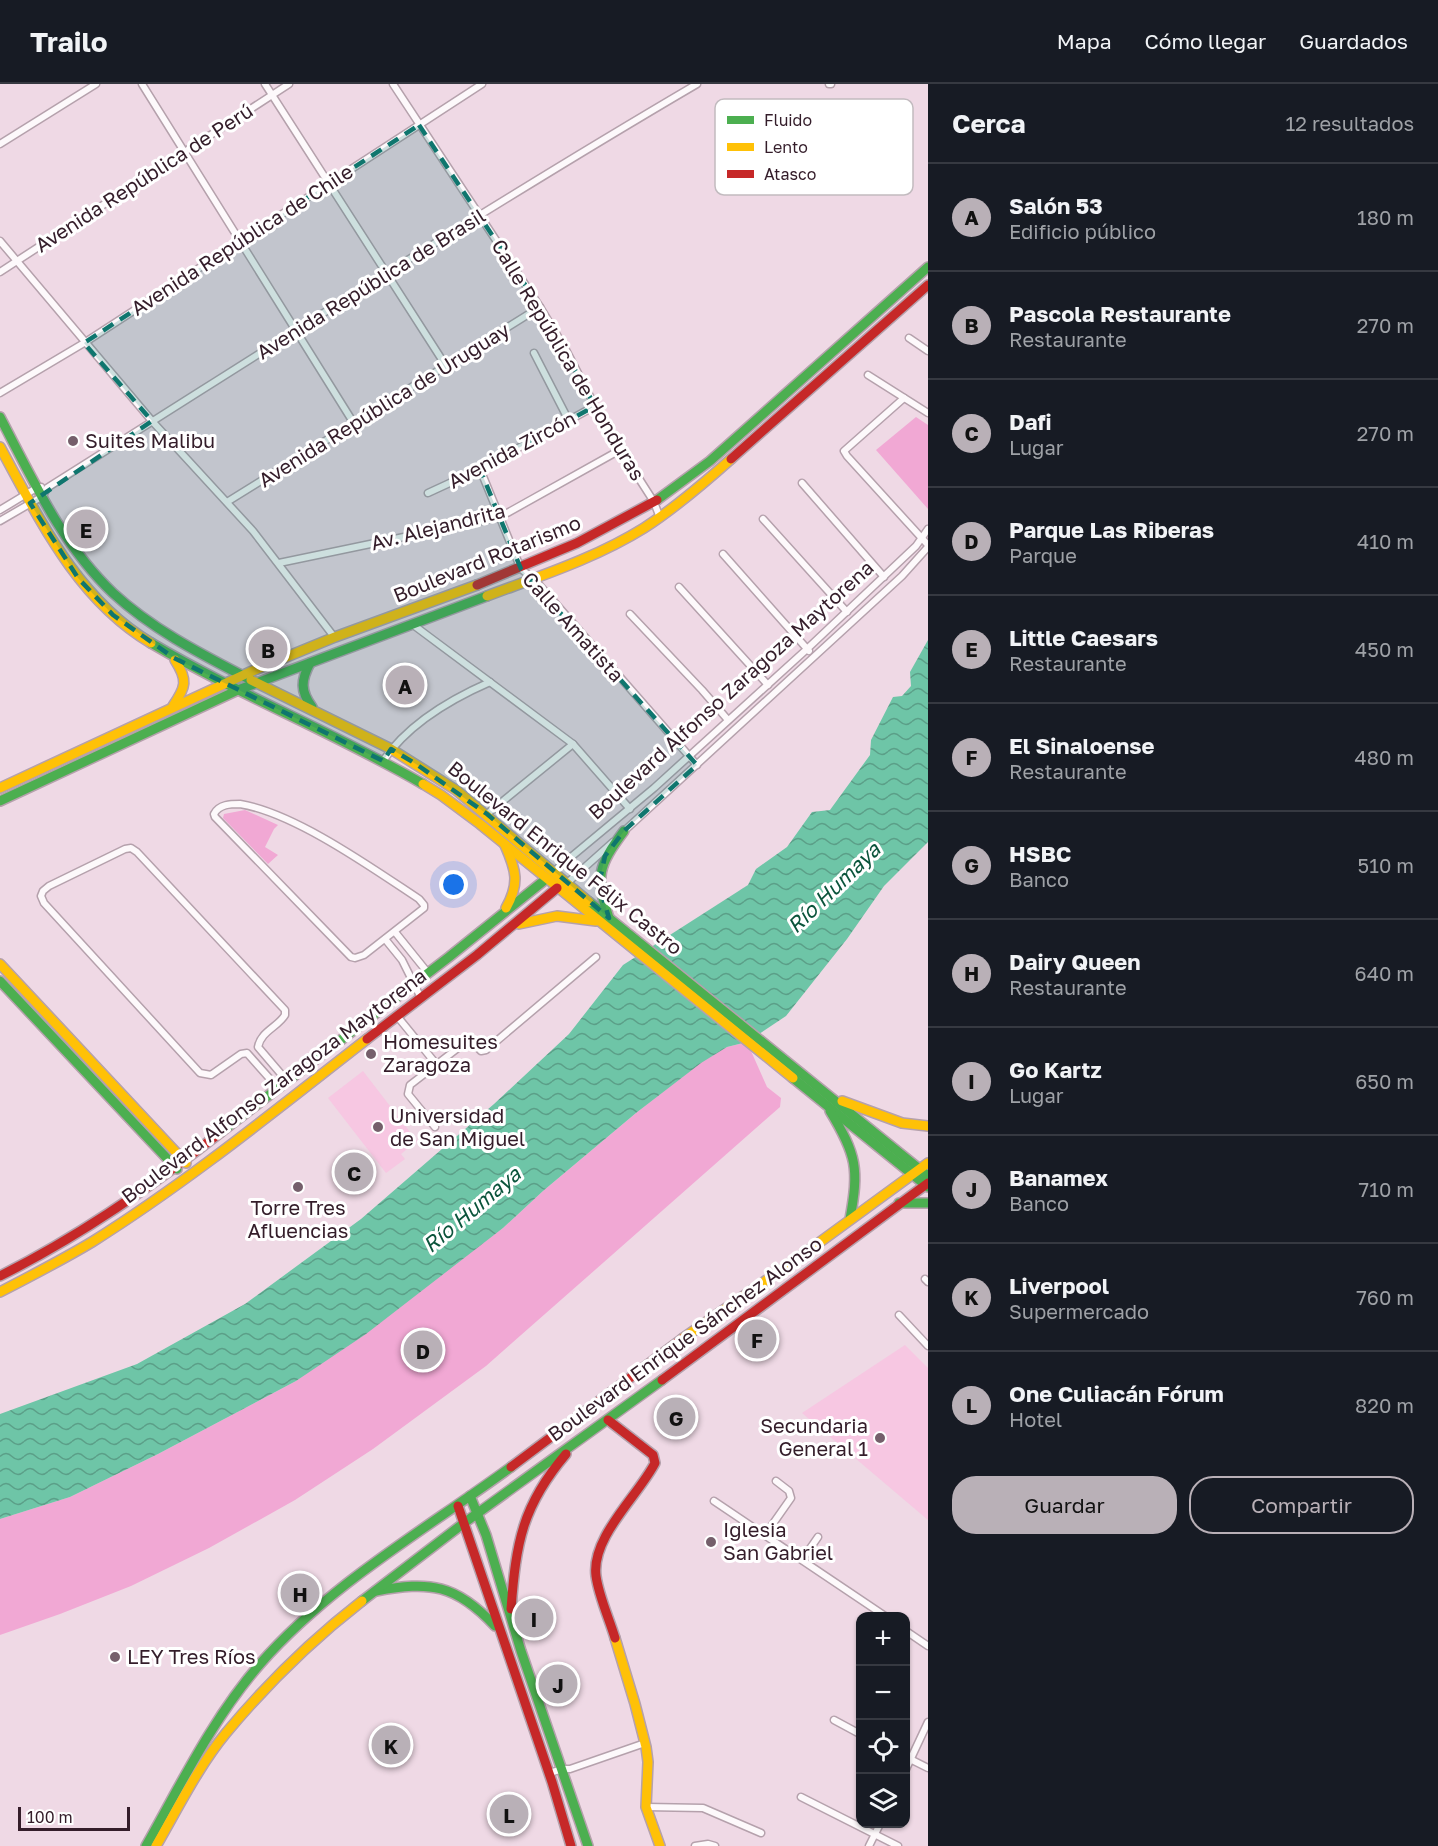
<!DOCTYPE html>
<html lang="es">
<head>
<meta charset="utf-8">
<style>
	body { margin:0; font-family:"Golos Text",sans-serif; background:#242831; color:#f1f3f6 }
	.controls { position:absolute; right:18px; bottom:18px; display:grid; overflow:hidden; border-radius:12px; box-shadow:0 2px 4px #0004 }
	.controls button { width:54px; height:54px; display:grid; place-items:center; padding:0; border:0; border-bottom:2px solid #363941; background:#171b24; color:#f1f3f6; font:30px sans-serif }
	.scale { position:absolute; left:18px; bottom:15px; width:112px; box-sizing:border-box; padding-left:6px; border:3px solid #341d2a; border-top:0; font-size:16px; line-height:21px; white-space:nowrap; color:#341d2a; -webkit-text-stroke:4px #fff; paint-order:stroke }
	.you { position:absolute; left:454px; top:801px; width:21px; height:21px; margin:-15px; border:4px solid #fff; border-radius:50%; background:#1a73e8; box-shadow:0 0 0 9px #1a73e833 }
	.badge { display:grid; place-items:center; width:39px; height:39px; border-radius:50%; background:#b9b0b7; color:#111; font-size:20px; font-weight:700 }
	.pin { position:absolute; translate:-50% -50%; border:3px solid #fff; box-shadow:0 2px 6px #0006 }
	.list { margin:0; padding:0; list-style:none }
	h2 { display:flex; justify-content:space-between; align-items:center; height:78px; margin:0; padding:0 24px; font-size:26px }
	h2 small { font-size:20px; font-weight:400; color:#9ea1a6 }
	.list li { display:grid; grid-template-columns:39px 1fr auto; gap:18px; align-items:center; box-sizing:border-box; height:108px; padding:0 24px; border-top:2px solid #363941 }
	.list b { display:block; font-size:22px; white-space:nowrap }
	.list p { margin:0; font-size:20px; white-space:nowrap; color:#9ea1a6 }
	.list em { font-size:20px; font-style:normal; color:#9ea1a6 }
	.actions { display:flex; gap:12px; padding:18px 24px }
	.actions a { flex:1; padding:14px 0; border:2px solid #b9b0b7; border-radius:24px; text-align:center; font-size:21px; color:#b9b0b7 }
	.actions .main { background:#b9b0b7; color:#111 }
	.icon { flex:none; width:33px; height:33px; fill:none; stroke:currentColor; stroke-width:2; stroke-linecap:round; stroke-linejoin:round }
	.map { position:relative; flex:none; width:928px; height:1762px; overflow:hidden }
	header { display:flex; align-items:center; gap:36px; box-sizing:border-box; height:84px; padding:0 30px; background:#171b24; border-bottom:2px solid #363941 }
	header strong { font-size:28px }
	nav { display:flex; gap:33px; margin-inline-start:auto; font-size:21px }
	main { display:flex }
	aside { flex:1; background:#171b24 }
	.map>svg:first-child { display:block }
	.built { fill:#f7c7e2 }
	.park { fill:#f1a8d4 }
	.water { fill:url(#water-waves) }
	.lines { fill:none; stroke-linecap:round; stroke-linejoin:round }
	.street-casing { stroke:#b5a1ac; stroke-width:9 }
	.fast-casing { stroke:#b5a1ac; stroke-width:12 }
	.slow-casing { stroke:#b5a1ac; stroke-width:12 }
	.jam-casing { stroke:#b5a1ac; stroke-width:12 }
	.street { stroke:#fdf9fb; stroke-width:6 }
	.fast { stroke:#4caf50; stroke-width:9 }
	.slow { stroke:#ffc107; stroke-width:9 }
	.jam { stroke:#c62828; stroke-width:9 }
	.marked { fill:#0f766e; fill-opacity:0.2; stroke:#0f766e; stroke-width:4.5; stroke-dasharray:12 8; stroke-linejoin:round }
	.poi-dot { fill:#755f6b; stroke:#fff; stroke-width:2 }
	.labels { text-anchor:middle; stroke-width:6; stroke-linejoin:round; paint-order:stroke }
	.street-label { font-size:20px; fill:#341d2a; stroke:#fff }
	.poi-label { font-size:20px; fill:#341d2a; stroke:#fff; text-anchor:start }
	.water-label { font-size:21px; font-style:italic; fill:#0a543b; stroke:#fff }
	.key { fill:#fff; stroke:#c2bbbf; stroke-width:1.5 }
	.key-label { font-size:16px; fill:#341d2a }
</style>
</head>
<body>
<header>
<strong>Trailo</strong>
<nav><a>Mapa</a><a>Cómo llegar</a><a>Guardados</a></nav>
</header>
<main>
<div class="map">
<svg width="928" height="1762" viewBox="0 0 928 1762">
	<defs>
		<pattern id="water-waves" width="16" height="10" patternUnits="userSpaceOnUse" patternTransform="scale(1.5)"><rect width="16" height="10" fill="#6ec5a7"/><path d="M0 5q4-4 8 0t8 0" fill="none" stroke="#5b9f88"/></pattern>
	</defs>
	<rect width="100%" height="100%" fill="#efd9e5"/>
	<g class="built">
		<path d="M363,987L417,1057L401,1070L405,1075L386,1089L328,1014Z"/>
		<path d="M905,1261L928,1284V1436L802,1329Z"/>
	</g>
	<g class="park">
		<path d="M916,333L928,341V425L876,366Z"/>
		<path d="M245,726L278,741L274,745L265,763L278,771L268,780L223,734L224,730Z"/>
		<path d="M747,958L767,1003L781,1014L780,1023L486,1282L373,1365L295,1416L209,1464L131,1502L60,1530L0,1551V1435L70,1413L158,1370L296,1297L503,1144L543,1107L636,1029L701,978L727,963Z"/>
	</g>
	<path class="water" d="M928,556V758L884,802L847,855L786,932L747,958L727,963L701,979L636,1029L543,1107L503,1144L366,1250L296,1297L158,1370L70,1413L0,1435V1330L137,1280L245,1220L361,1135L494,1020L569,950L623,881L748,801L756,785L787,763L812,728L830,726L870,671L871,656L893,613L902,612L911,602L910,588Z"/>
	<g class="lines">
		<g class="street-casing">
			<g id="street">
				<path d="M142,0L353,338"/>
				<path d="M265,0L446,282"/>
				<path d="M393,0L540,223L566,266L606,343L654,418L660,434"/>
				<path d="M829,0H831"/>
				<path d="M0,60L96,0"/>
				<path d="M0,157L152,337L253,447L335,554"/>
				<path d="M0,188L289,0"/>
				<path d="M909,254L928,267"/>
				<path d="M534,269L569,337"/>
				<path d="M868,291L928,329"/>
				<path d="M0,309L84,259L482,0"/>
				<path d="M904,314L844,367L847,372L928,461"/>
				<path d="M480,385L521,485L535,496L697,681"/>
				<path d="M802,399L884,493"/>
				<path d="M428,409L480,385L595,322"/>
				<path d="M227,418L540,223"/>
				<path d="M0,426L38,403H41"/>
				<path d="M763,435L847,528"/>
				<path d="M0,437L43,412L47,404C263,268 477,129 697,0"/>
				<path d="M723,470L809,567"/>
				<path d="M279,479L500,433L620,366"/>
				<path d="M679,503L768,601"/>
				<path d="M630,530L702,606L728,636"/>
				<path d="M412,540L573,660L630,725"/>
				<path d="M383,677C408,640 451,615 490,598"/>
				<path d="M240,720C295,729 372,784 419,815L424,821V824L364,871L355,874L351,873L215,733L214,730C219,720 231,720 240,720Z"/>
				<path d="M487,730L573,660"/>
				<path d="M622,749L902,492L928,463"/>
				<path d="M553,788L654,704L807,565L916,462L928,445"/>
				<path d="M566,800L613,758"/>
				<path d="M395,848L428,889"/>
				<path d="M385,855L402,876L421,914"/>
				<path d="M397,932L437,981"/>
				<path d="M278,1004L247,969L241,970L211,991L200,989L44,819L41,812L43,807L49,802L125,765L131,764L137,768L285,926V931C278,943 261,947 258,963L287,997"/>
				<path d="M435,1043L408,1010L410,1001L467,957L472,958L481,967L486,966L596,873"/>
				<path d="M925,1195L928,1198"/>
				<path d="M899,1231L928,1262"/>
				<path d="M714,1417L885,1532"/>
				<path d="M765,1451L791,1414L789,1407L776,1397"/>
				<path d="M802,1476L818,1453"/>
				<path d="M906,1547L928,1562"/>
				<path d="M834,1636L860,1650"/>
				<path d="M906,1673L928,1684"/>
				<path d="M906,1685L928,1638"/>
				<path d="M549,1689L563,1685H570L645,1659"/>
				<path d="M801,1713L898,1762"/>
				<path d="M646,1723L703,1724L761,1749"/>
				<path d="M695,1762L708,1760L715,1762"/>
				<path d="M869,1762L880,1740"/>
			</g>
		</g>
		<g class="fast-casing">
			<g id="fast">
				<path d="M0,333C32,394 62,461 113,509C153,546 203,571 251,596"/>
				<path d="M657,416L710,377L928,183"/>
				<path d="M151,559C239,611 335,649 423,700"/>
				<path d="M310,579C301,596 300,607 312,623"/>
				<path d="M0,717L238,606L487,512"/>
				<path d="M589,818L928,1092"/>
				<path d="M609,834C595,792 598,782 624,747"/>
				<path d="M0,897L177,1085"/>
				<path d="M793,994L928,1103"/>
				<path d="M830,1027C857,1071 859,1085 850,1135"/>
				<path d="M221,1048L449,873L546,795"/>
				<path d="M899,1119H928"/>
				<path d="M470,1412L486,1451L521,1567L588,1762"/>
				<path d="M376,1507C430,1497 456,1500 495,1542"/>
				<path d="M362,1517L464,1439L662,1296"/>
				<path d="M146,1762C181,1700 213,1634 260,1580C331,1499 425,1446 511,1383"/>
			</g>
		</g>
		<g class="slow-casing">
			<g id="slow">
				<path d="M0,363C40,436 77,515 151,559"/>
				<path d="M487,512C540,492 596,474 644,444C675,424 703,400 731,375"/>
				<path d="M251,596L391,665L456,706L589,818"/>
				<path d="M173,622C186,603 188,596 175,576"/>
				<path d="M423,700L441,711L480,740L793,994"/>
				<path d="M0,704L250,588L335,553L477,501"/>
				<path d="M505,761C516,786 520,799 506,824"/>
				<path d="M519,840L557,832L596,837"/>
				<path d="M0,880L186,1079"/>
				<path d="M842,1017L902,1039L928,1042"/>
				<path d="M0,1208C31,1192 62,1176 92,1158C189,1097 277,1025 367,955"/>
				<path d="M682,1255L794,1177L928,1079"/>
				<path d="M615,1554L635,1620L646,1663L648,1678L646,1723L660,1762"/>
				<path d="M156,1762C178,1724 198,1683 226,1649C266,1601 313,1555 362,1517"/>
			</g>
		</g>
		<g class="jam-casing">
			<g id="jam">
				<path d="M731,375L928,201"/>
				<path d="M477,501L577,459L657,416"/>
				<path d="M367,955L477,871L557,804"/>
				<path d="M0,1192C80,1152 151,1103 221,1048"/>
				<path d="M662,1296L928,1099"/>
				<path d="M608,1336L653,1371L655,1379C638,1412 591,1453 596,1492C599,1513 609,1534 615,1554"/>
				<path d="M511,1383L682,1255"/>
				<path d="M458,1422L552,1698L571,1762"/>
				<path d="M511,1525C516,1459 522,1422 566,1370"/>
			</g>
		</g>
		<use href="#street" class="street"/>
		<use href="#fast" class="fast"/>
		<use href="#slow" class="slow"/>
		<use href="#jam" class="jam"/>
	</g>
	<path class="marked" d="M419,41L540,223L595,322L480,385L521,485L697,681L624,747L605,772L599,800L609,834L487,730L416,680L391,665L383,677L174,574L113,531L78,494L30,419L152,337L84,259Z"/>
	<g class="poi-dot">
		<circle cx="73" cy="357" r="6"/>
		<circle cx="371" cy="970" r="6"/>
		<circle cx="378" cy="1043" r="6"/>
		<circle cx="298" cy="1103" r="6"/>
		<circle cx="880" cy="1354" r="6"/>
		<circle cx="711" cy="1458" r="6"/>
		<circle cx="115" cy="1573" r="6"/>
	</g>
	<g class="labels">
		<g class="street-label">
			<text transform="translate(144 94) rotate(-33)" y="7">Avenida República de Perú</text>
			<text transform="translate(242 156) rotate(-33)" y="7">Avenida República de Chile</text>
			<text transform="translate(371 200) rotate(-32)" y="7">Avenida República de Brasil</text>
			<text transform="translate(568 276) rotate(59)" y="7">Calle República de Honduras</text>
			<text transform="translate(384 321) rotate(-32)" y="7">Avenida República de Uruguay</text>
			<text transform="translate(512 366) rotate(-28)" y="7">Avenida Zircón</text>
			<text transform="translate(438 443) rotate(-14)" y="7">Av. Alejandrita</text>
			<text transform="translate(487 475) rotate(-22)" y="7">Boulevard Rotarismo</text>
			<text transform="translate(573 543) rotate(48)" y="7">Calle Amatista</text>
			<text transform="translate(731 606) rotate(-42)" y="7">Boulevard Alfonso Zaragoza Maytorena</text>
			<text transform="translate(565 774) rotate(39)" y="7">Boulevard Enrique Félix Castro</text>
			<text transform="translate(274 1002) rotate(-37)" y="7">Boulevard Alfonso Zaragoza Maytorena</text>
			<text transform="translate(685 1255) rotate(-36)" y="7">Boulevard Enrique Sánchez Alonso</text>
		</g>
		<g class="poi-label">
			<text x="85" y="364">Suites Malibu</text>
			<text x="383" y="965">Homesuites<tspan x="383" dy="23">Zaragoza</tspan></text>
			<text x="390" y="1039">Universidad<tspan x="390" dy="23">de San Miguel</tspan></text>
			<text x="298" y="1131" text-anchor="middle">Torre Tres<tspan x="298" dy="23">Afluencias</tspan></text>
			<text x="868" y="1349" text-anchor="end">Secundaria<tspan x="868" dy="23">General 1</tspan></text>
			<text x="723" y="1453">Iglesia<tspan x="723" dy="23">San Gabriel</tspan></text>
			<text x="127" y="1580">LEY Tres Ríos</text>
		</g>
		<g class="water-label">
			<text transform="translate(834 804) rotate(-44)" y="7">Río Humaya</text>
			<text transform="translate(472 1126) rotate(-40)" y="7">Río Humaya</text>
		</g>
	</g>
	<rect x="715" y="15" width="198" height="96" rx="9" class="key"/>
	<rect x="727" y="32" width="27" height="8" fill="#4caf50"/>
	<rect x="727" y="59" width="27" height="8" fill="#ffc107"/>
	<rect x="727" y="86" width="27" height="8" fill="#c62828"/>
	<g class="key-label">
		<text x="764" y="42">Fluido</text>
		<text x="764" y="69">Lento</text>
		<text x="764" y="96">Atasco</text>
	</g>
</svg>
<div class="controls">
<button>+</button>
<button>−</button>
<button><svg class="icon" aria-label="locate" viewBox="0 0 24 24"><circle cx="12" cy="12" r="6"/><path d="M12 2v4M12 18v4M2 12h4M18 12h4"/></svg></button>
<button><svg class="icon" aria-label="layers" viewBox="0 0 24 24"><path d="M12 4l9 5-9 5-9-5zM3 14l9 5 9-5"/></svg></button>
</div>
<div class="scale">100 m</div>
<div class="you"></div>
<div class="pin badge" style="left:405px;top:601px">A</div>
<div class="pin badge" style="left:268px;top:565px">B</div>
<div class="pin badge" style="left:354px;top:1088px">C</div>
<div class="pin badge" style="left:423px;top:1266px">D</div>
<div class="pin badge" style="left:86px;top:445px">E</div>
<div class="pin badge" style="left:757px;top:1255px">F</div>
<div class="pin badge" style="left:676px;top:1333px">G</div>
<div class="pin badge" style="left:300px;top:1509px">H</div>
<div class="pin badge" style="left:534px;top:1534px">I</div>
<div class="pin badge" style="left:558px;top:1600px">J</div>
<div class="pin badge" style="left:391px;top:1661px">K</div>
<div class="pin badge" style="left:509px;top:1730px">L</div>
</div>
<aside>
<h2>Cerca<small>12 resultados</small></h2>
<ul class="list">
<li><span class="badge">A</span><div><b>Salón 53</b><p>Edificio público</p></div><em>180 m</em></li>
<li><span class="badge">B</span><div><b>Pascola Restaurante</b><p>Restaurante</p></div><em>270 m</em></li>
<li><span class="badge">C</span><div><b>Dafi</b><p>Lugar</p></div><em>270 m</em></li>
<li><span class="badge">D</span><div><b>Parque Las Riberas</b><p>Parque</p></div><em>410 m</em></li>
<li><span class="badge">E</span><div><b>Little Caesars</b><p>Restaurante</p></div><em>450 m</em></li>
<li><span class="badge">F</span><div><b>El Sinaloense</b><p>Restaurante</p></div><em>480 m</em></li>
<li><span class="badge">G</span><div><b>HSBC</b><p>Banco</p></div><em>510 m</em></li>
<li><span class="badge">H</span><div><b>Dairy Queen</b><p>Restaurante</p></div><em>640 m</em></li>
<li><span class="badge">I</span><div><b>Go Kartz</b><p>Lugar</p></div><em>650 m</em></li>
<li><span class="badge">J</span><div><b>Banamex</b><p>Banco</p></div><em>710 m</em></li>
<li><span class="badge">K</span><div><b>Liverpool</b><p>Supermercado</p></div><em>760 m</em></li>
<li><span class="badge">L</span><div><b>One Culiacán Fórum</b><p>Hotel</p></div><em>820 m</em></li>
</ul>
<div class="actions"><a class="main">Guardar</a><a>Compartir</a></div>
</aside>
</main>
</body>
</html>
